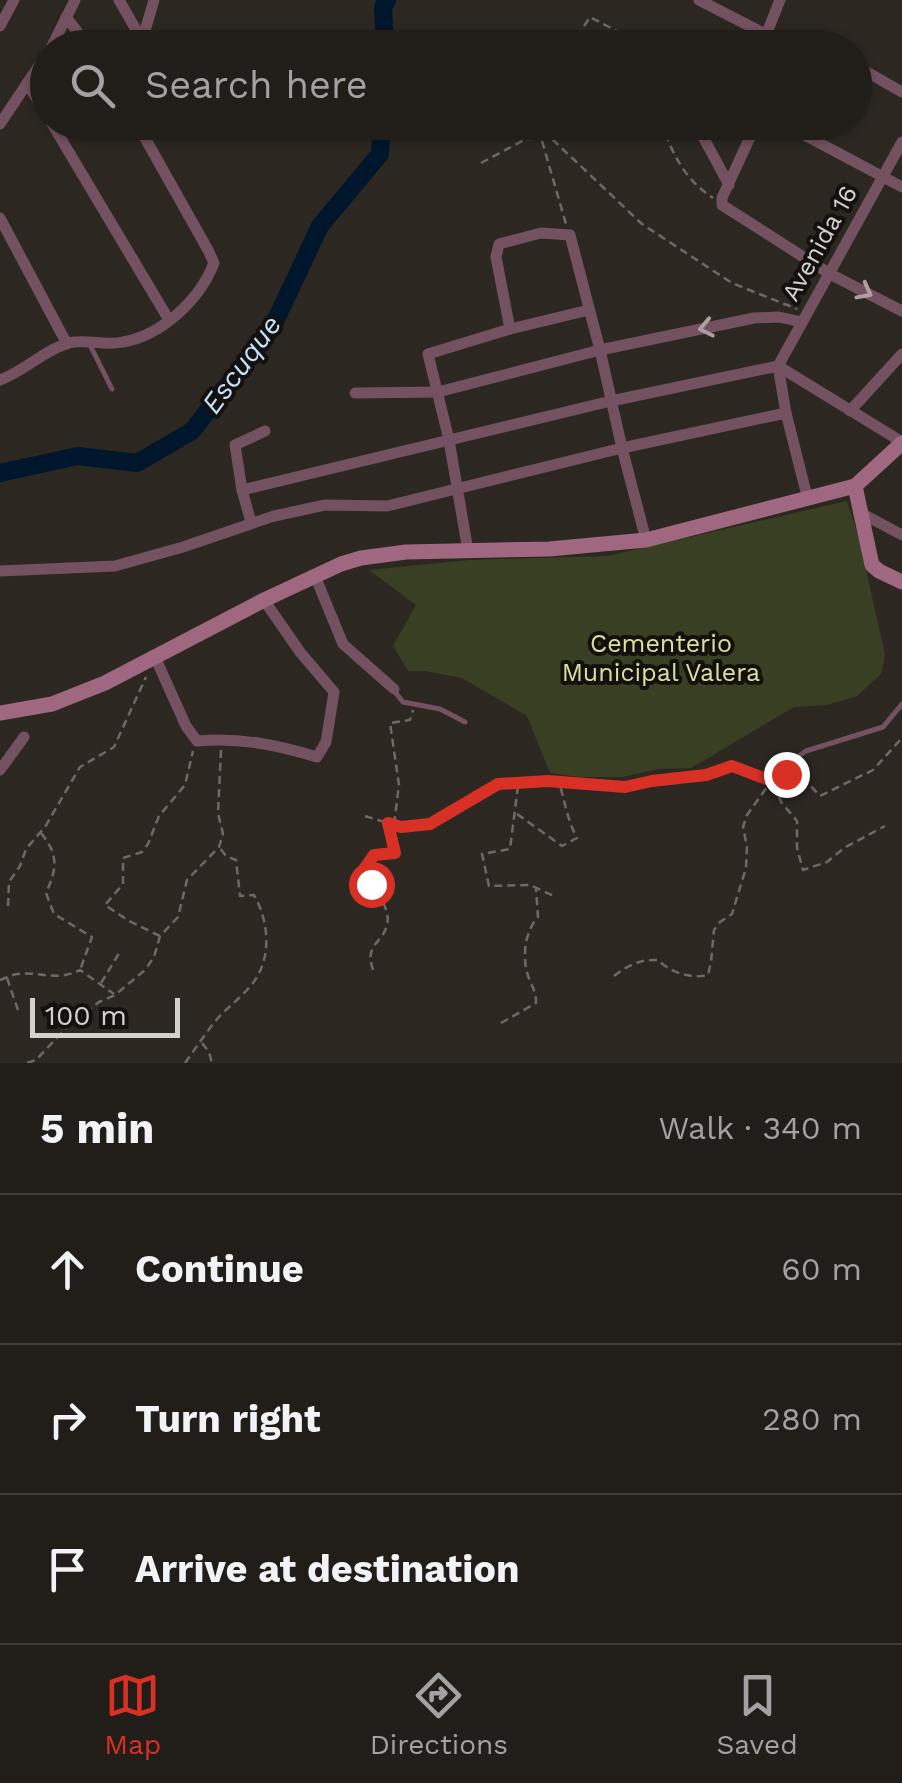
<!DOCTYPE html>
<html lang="en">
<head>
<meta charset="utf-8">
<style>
	body { margin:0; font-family:"Work Sans",sans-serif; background:#2d2a26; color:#f1f3f6 }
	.scale { position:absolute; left:30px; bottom:25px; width:150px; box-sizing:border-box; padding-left:10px; border:5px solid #d4d1cd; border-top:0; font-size:28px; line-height:35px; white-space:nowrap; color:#d4d1cd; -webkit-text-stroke:8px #13100e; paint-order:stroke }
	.stop { position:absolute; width:30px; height:30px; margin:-22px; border:8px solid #d93025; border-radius:50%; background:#fff }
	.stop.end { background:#d93025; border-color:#fff; box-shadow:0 2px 10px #0008 }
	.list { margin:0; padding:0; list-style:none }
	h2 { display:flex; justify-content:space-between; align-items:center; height:130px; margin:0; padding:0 40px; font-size:42px }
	h2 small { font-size:32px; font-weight:400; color:#a2a2a2 }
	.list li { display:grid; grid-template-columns:65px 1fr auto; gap:30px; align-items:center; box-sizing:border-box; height:150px; padding:0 40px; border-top:2px solid #3e3b38 }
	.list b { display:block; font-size:38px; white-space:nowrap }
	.list em { font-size:32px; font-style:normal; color:#a2a2a2 }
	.icon { flex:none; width:55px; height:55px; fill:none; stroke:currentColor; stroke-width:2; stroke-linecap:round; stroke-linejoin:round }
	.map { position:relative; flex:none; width:902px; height:1063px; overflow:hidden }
	.search { position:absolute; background:#211d19; box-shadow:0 2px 8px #0004; left:30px; right:30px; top:30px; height:110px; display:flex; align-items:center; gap:25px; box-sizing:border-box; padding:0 35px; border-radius:55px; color:#a2a2a2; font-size:38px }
	.sheet { height:580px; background:#211d19 }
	nav { display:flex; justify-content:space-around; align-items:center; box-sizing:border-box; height:140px; border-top:2px solid #3e3b38; background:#211d19; font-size:28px; color:#a2a2a2 }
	nav a { display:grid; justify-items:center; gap:5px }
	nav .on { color:#d93025 }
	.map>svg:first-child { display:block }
	.green { fill:#393f22 }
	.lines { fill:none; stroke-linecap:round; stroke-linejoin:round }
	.river { stroke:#00162c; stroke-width:18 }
	.path { stroke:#6d6964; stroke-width:2.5; stroke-dasharray:8 5; stroke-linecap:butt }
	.lane { stroke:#745160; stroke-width:5 }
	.street { stroke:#745160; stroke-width:11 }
	.secondary { stroke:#9f6780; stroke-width:15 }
	.oneway { stroke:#ae9ea1 }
	.route { stroke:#d93025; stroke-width:12 }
	.labels { text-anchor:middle; stroke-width:8; stroke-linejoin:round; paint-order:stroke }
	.street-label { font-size:25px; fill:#d4d1cd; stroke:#13100e }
	.park-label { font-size:25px; fill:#d5e1a1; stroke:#13100e }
	.water-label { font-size:28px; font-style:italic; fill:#c3e2fe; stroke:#13100e }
</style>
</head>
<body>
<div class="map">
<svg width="902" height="1063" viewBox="0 0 902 1063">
	<rect width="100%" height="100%" fill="#2c2721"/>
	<path class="green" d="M847,501L859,538L885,655L881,674L857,696L827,705L794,707L691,768L659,769L622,777H579L550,773L527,716L462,678L425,671H408L393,646L416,605L369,570L469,560L607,556Z"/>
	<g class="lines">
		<g class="river">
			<path d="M385,48L383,7L387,0"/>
			<path d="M0,473L78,456L137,463L192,431L272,328L320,226L380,154L382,122"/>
		</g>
		<g class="path">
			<path d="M570,48L590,17L628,37"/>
			<path d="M660,122C674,155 683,178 713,198"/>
			<path d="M542,141L566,224"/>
			<path d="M481,163L526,139L551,138L642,224L732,283L797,309"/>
			<path d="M799,764L807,782L820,796L873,770L902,738"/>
			<path d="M518,786L510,849L482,854L489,886L530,885L554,896"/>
			<path d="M517,814L562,846L577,838C567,819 565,802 559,782"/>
			<path d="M365,816L401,827L430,823L497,784L549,781L625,787L652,781L706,775L732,766L774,783L781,802L797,821V848L803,870L827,862L844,848L885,826"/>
			<path d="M394,824L399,785L390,723L410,720L413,710"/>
			<path d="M41,833C59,855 57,869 46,893L54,914L92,937L80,970"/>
			<path d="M8,906L9,882L20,866L26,849L45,827L80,767L114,747L146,677"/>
			<path d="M160,936L129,921L105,905L123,884V858L142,852L148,844L159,816L185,785L193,751"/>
			<path d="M373,970C364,943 382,945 387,925C392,908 371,884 362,872L374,855L395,853L388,825"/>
			<path d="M614,976C628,965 641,959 658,960C671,973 691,979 708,975L711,962L714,930L720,922L732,914L746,868L747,847L743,827L747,815L767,787L784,778L787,771"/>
			<path d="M7,978L18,1010"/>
			<path d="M0,980C6,978 11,975 17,974C41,971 55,982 80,970L114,994"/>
			<path d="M101,983L121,950"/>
			<path d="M501,1023L536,1003C536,988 530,985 527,972C522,953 526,930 538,917L536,889"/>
			<path d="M202,1043L209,1052L212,1063"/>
			<path d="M27,1063L36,1060L71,1023L99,1002L115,995L145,970L154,957L160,936L178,917L187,880L219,847L223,834L218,813L221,750"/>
			<path d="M185,1063C196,1048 206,1032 218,1018C227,1008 238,1000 247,990C272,965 271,925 254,895L240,896L236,860L226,856L220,848"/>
		</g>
		<g class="lane">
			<path d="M89,343L112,389"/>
			<path d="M395,692L403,702L440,709L465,722"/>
			<path d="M787,764L806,751L883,727L902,704"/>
		</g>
		<g class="street">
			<path d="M119,0L142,40"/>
			<path d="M699,0L773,38L797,48"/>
			<path d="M66,17L90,48"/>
			<path d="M0,26L14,0"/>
			<path d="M766,35L780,0"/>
			<path d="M637,42L646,48"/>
			<path d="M51,48L75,0"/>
			<path d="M140,48L154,0"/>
			<path d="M854,67L865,71L902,92"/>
			<path d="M27,83L48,117"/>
			<path d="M51,122L169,320"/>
			<path d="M710,122L701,133L729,185"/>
			<path d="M757,122L722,198V205L830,274L902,311"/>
			<path d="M780,122L902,187"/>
			<path d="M0,124L48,52"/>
			<path d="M0,218L67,344"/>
			<path d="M510,329L496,257L499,244L541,233L570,235L600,350L622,448L646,540"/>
			<path d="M778,366L902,142"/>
			<path d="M778,366L902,442"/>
			<path d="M778,366L786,413L808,500"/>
			<path d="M0,380C25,371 44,350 69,343C86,339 106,346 123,342C163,335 200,299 214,263L208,250L136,122"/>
			<path d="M355,393L438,392L600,350L754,318L779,317L802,322"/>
			<path d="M850,411L902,354"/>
			<path d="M242,490L611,401L778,366"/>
			<path d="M861,513L902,535"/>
			<path d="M251,522L242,490L235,445L265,431"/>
			<path d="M468,551L449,440L428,354L510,329L589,310"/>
			<path d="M0,571L115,566L183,547L274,516L325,505L387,506L622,448L786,413"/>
			<path d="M315,576L343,644L394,689"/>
			<path d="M155,657L186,726L197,741C240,737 277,745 317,757L326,742L334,692L300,652L264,600"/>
			<path d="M0,770L24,737"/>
		</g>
		<g class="secondary">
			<path d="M855,486L872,565L879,571L902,582"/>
			<path d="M0,713L52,704L105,683L264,600L341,564L361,558L406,552L549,549L646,540L855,486L902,443"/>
		</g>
	</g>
	<defs><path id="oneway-chevron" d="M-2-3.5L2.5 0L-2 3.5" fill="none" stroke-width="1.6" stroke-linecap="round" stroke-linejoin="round" transform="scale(2.5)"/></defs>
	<g class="oneway">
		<use href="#oneway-chevron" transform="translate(865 292) rotate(28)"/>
		<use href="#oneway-chevron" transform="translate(706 328) rotate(168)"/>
	</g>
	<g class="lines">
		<path class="route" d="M371,884L362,872L374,855L395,853L388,823L401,827L430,824L498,784L548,781L625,787L652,781L706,775L732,766L774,782L784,778L786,774"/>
	</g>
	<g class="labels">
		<g class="street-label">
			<text transform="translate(819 243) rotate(-61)" y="9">Avenida 16</text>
		</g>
		<g class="park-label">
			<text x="661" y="652">Cementerio<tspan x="661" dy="29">Municipal Valera</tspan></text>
		</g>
		<g class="water-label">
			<text transform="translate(241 364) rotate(-54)" y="10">Escuque</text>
		</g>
	</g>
</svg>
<div class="scale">100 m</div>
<div class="stop" style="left:371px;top:884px"></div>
<div class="stop end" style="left:786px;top:774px"></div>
<div class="search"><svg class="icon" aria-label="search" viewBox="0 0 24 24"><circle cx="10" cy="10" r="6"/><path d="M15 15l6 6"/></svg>Search here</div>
</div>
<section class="sheet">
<h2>5 min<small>Walk · 340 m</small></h2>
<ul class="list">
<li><svg class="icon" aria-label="ahead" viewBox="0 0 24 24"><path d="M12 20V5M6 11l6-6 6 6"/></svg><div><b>Continue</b></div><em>60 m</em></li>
<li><svg class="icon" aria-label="right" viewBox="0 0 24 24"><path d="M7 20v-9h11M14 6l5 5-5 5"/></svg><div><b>Turn right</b></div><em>280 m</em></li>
<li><svg class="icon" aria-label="arrive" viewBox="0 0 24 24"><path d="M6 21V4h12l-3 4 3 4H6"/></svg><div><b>Arrive at destination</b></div></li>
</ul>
</section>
<nav>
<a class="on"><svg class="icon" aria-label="map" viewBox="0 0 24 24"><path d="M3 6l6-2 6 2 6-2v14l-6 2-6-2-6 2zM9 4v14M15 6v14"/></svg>Map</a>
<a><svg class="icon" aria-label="directions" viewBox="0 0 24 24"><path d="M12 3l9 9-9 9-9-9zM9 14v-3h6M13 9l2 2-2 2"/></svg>Directions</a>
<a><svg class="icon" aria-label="saved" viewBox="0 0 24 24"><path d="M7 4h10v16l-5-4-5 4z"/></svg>Saved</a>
</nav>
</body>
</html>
